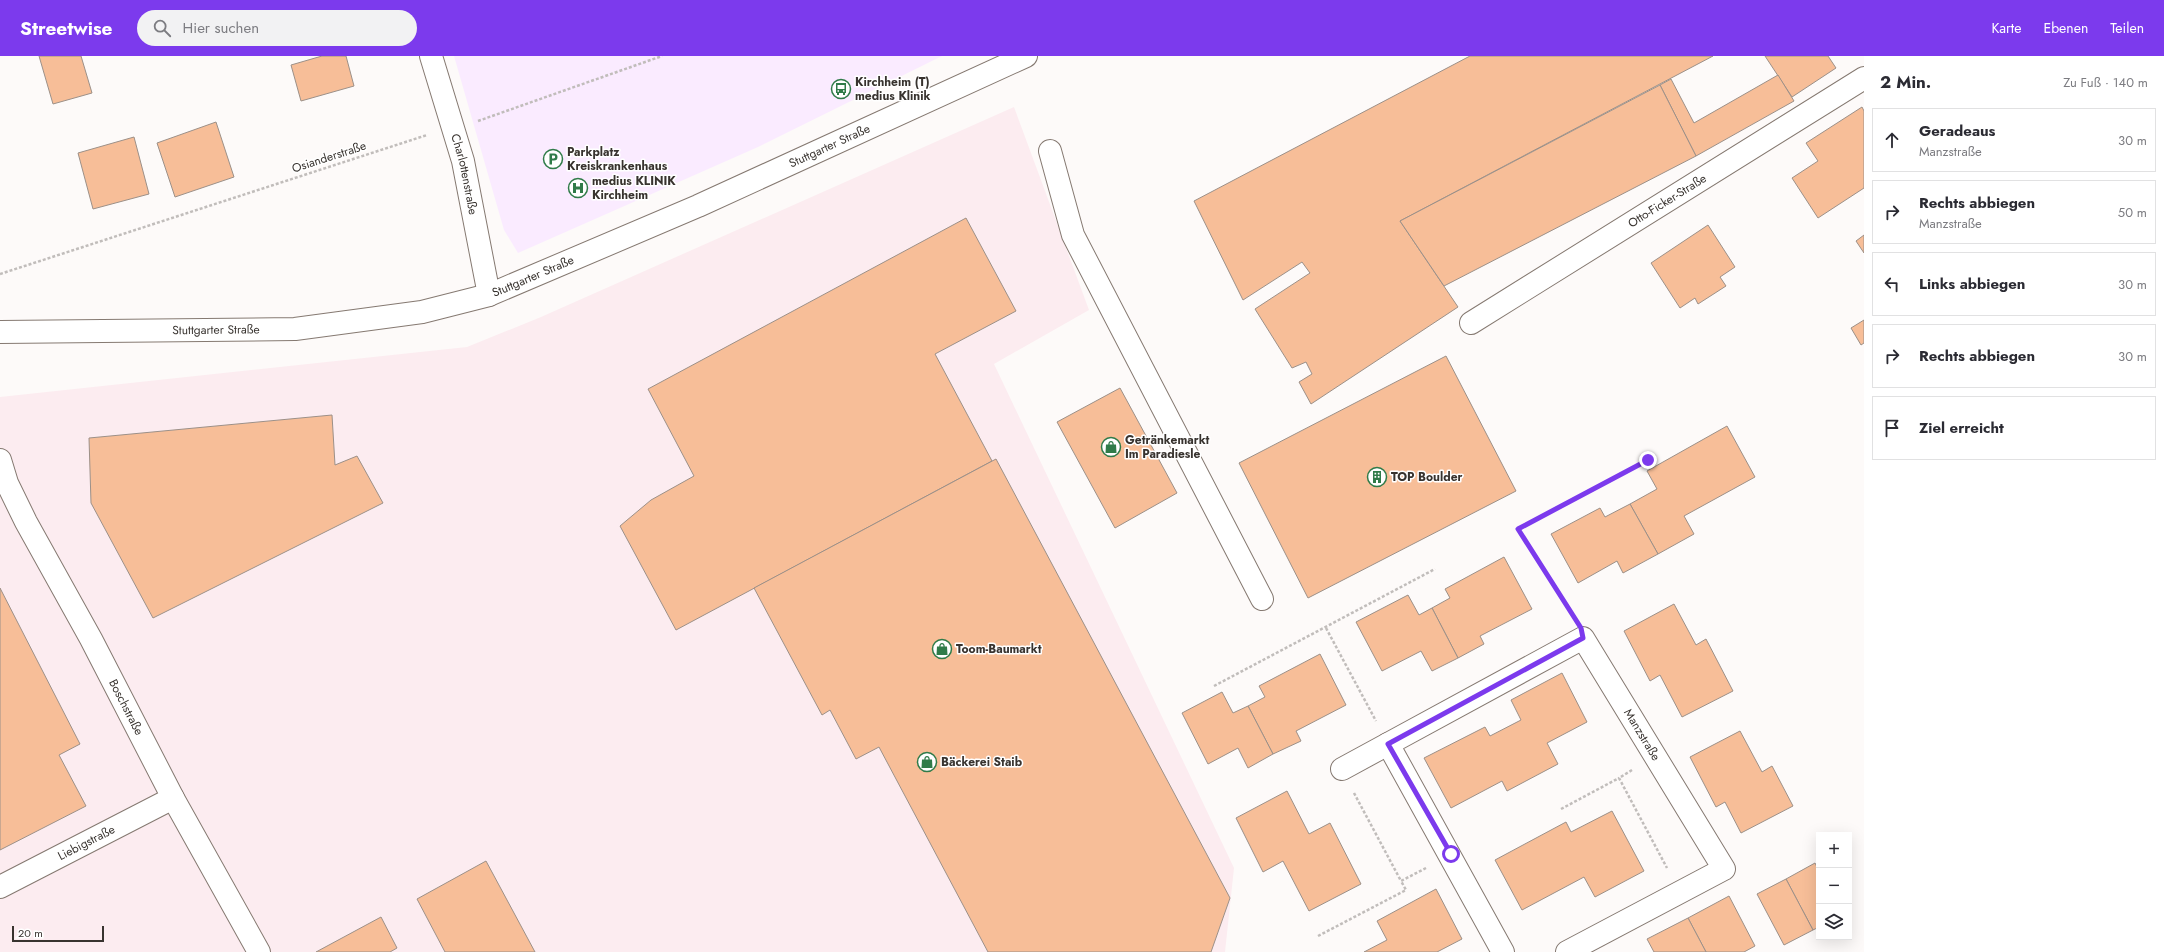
<!DOCTYPE html>
<html lang="de">
<head>
<meta charset="utf-8">
<style>
	body { margin:0; font-family:Jost,sans-serif; background:#f2f2f3; color:#2b2b33 }
	.controls { position:absolute; right:12px; bottom:12px; display:grid; overflow:hidden; border-radius:0px; box-shadow:0 4px 16px #0002 }
	.controls button { width:36px; height:36px; display:grid; place-items:center; padding:0; border:0; border-bottom:1px solid #e1e1e2; background:#fff; color:#2b2b33; font:20px sans-serif }
	.scale { position:absolute; left:12px; bottom:10px; width:92px; box-sizing:border-box; padding-left:4px; border:2px solid #38332f; border-top:0; font-size:11px; line-height:14px; white-space:nowrap; color:#38332f; -webkit-text-stroke:3px #fff; paint-order:stroke }
	.stop { position:absolute; width:12px; height:12px; margin:-9px; border:3px solid #7c3aed; border-radius:50%; background:#fff }
	.stop.end { background:#7c3aed; border-color:#fff; box-shadow:0 1px 4px #0008 }
	.list { margin:0; padding:0; list-style:none }
	h2 { display:flex; justify-content:space-between; align-items:center; height:52px; margin:0; padding:0 16px; font-size:17px }
	h2 small { font-size:13px; font-weight:400; color:#7c7c81 }
	.list li { display:grid; grid-template-columns:26px 1fr auto; gap:12px; align-items:center; box-sizing:border-box; height:64px; margin:0 8px 8px; padding:0 8px; border:1px solid #e1e1e2; border-radius:0px }
	.list b { display:block; font-size:15px; white-space:nowrap }
	.list p { margin:0; font-size:13px; white-space:nowrap; color:#7c7c81 }
	.list em { font-size:13px; font-style:normal; color:#7c7c81 }
	.icon { flex:none; width:22px; height:22px; fill:none; stroke:currentColor; stroke-width:2; stroke-linecap:round; stroke-linejoin:round }
	.map { position:relative; flex:none; width:1864px; height:896px; overflow:hidden }
	header { display:flex; align-items:center; gap:24px; box-sizing:border-box; height:56px; padding:0 20px; background:#7c3aed; color:#fff }
	header strong { font-size:19px }
	nav { display:flex; gap:22px; margin-inline-start:auto; font-size:14px }
	.search { width:280px; height:36px; background:#f2f2f3; display:flex; align-items:center; gap:10px; box-sizing:border-box; padding:0 14px; border-radius:22px; color:#7c7c81; font-size:15px }
	main { display:flex }
	aside { flex:1; background:#fff }
	.map>svg:first-child { display:block }
	.industrial { fill:#fcecf0 }
	.medical { fill:#faebff }
	.building { fill:#f7be98; stroke:#9c9088 }
	.lines { fill:none; stroke-linecap:round; stroke-linejoin:round }
	.minor-casing { stroke:#857971; stroke-width:24 }
	.major-casing { stroke:#857971; stroke-width:24 }
	.path { stroke:#c1bdbb; stroke-width:2.5; stroke-dasharray:3 2; stroke-linecap:butt }
	.minor { stroke:#fff; stroke-width:22 }
	.major { stroke:#fff; stroke-width:22 }
	.route { stroke:#7c3aed; stroke-width:5 }
	.labels { text-anchor:middle; stroke-width:3; stroke-linejoin:round; paint-order:stroke }
	.poi-label { font-size:12px; font-weight:bold; fill:#38332f; stroke:#fff; text-anchor:start }
	.street-label { font-size:12px; fill:#38332f; stroke:#fff }
</style>
</head>
<body>
<header>
<strong>Streetwise</strong>
<div class="search"><svg class="icon" aria-label="search" viewBox="0 0 24 24"><circle cx="10" cy="10" r="6"/><path d="M15 15l6 6"/></svg>Hier suchen</div>
<nav><a>Karte</a><a>Ebenen</a><a>Teilen</a></nav>
</header>
<main>
<div class="map">
<svg width="1864" height="896" viewBox="0 0 1864 896">
	<rect width="100%" height="100%" fill="#fdfaf9"/>
	<path class="industrial" d="M1014,51L1089,254L994,308L1234,812L1225,896H0V341L467,291L541,261Z"/>
	<path class="medical" d="M454,0H942L758,91L518,197L504,174Z"/>
	<g class="building">
		<path d="M39,0H81L92,37L53,48Z"/>
		<path d="M322,0H346L354,30L301,45L291,9Z"/>
		<path d="M1470,0H1713L1400,165L1458,251L1311,348L1299,326L1312,318L1306,306L1292,312L1255,253L1310,217L1302,206L1243,244L1194,145Z"/>
		<path d="M1765,0H1828L1836,12L1792,41Z"/>
		<path d="M1778,19L1794,45L1696,100L1660,29L1671,23L1694,67Z"/>
		<path d="M1660,29L1696,100L1444,230L1400,165Z"/>
		<path d="M1862,51L1864,55V132L1818,162L1792,122L1818,105L1806,87Z"/>
		<path d="M216,66L234,121L175,141L157,87Z"/>
		<path d="M134,81L149,138L93,153L78,97Z"/>
		<path d="M966,162L1016,255L935,298L992,405L676,574L620,470L651,444L694,420L648,333Z"/>
		<path d="M1708,169L1735,211L1720,221L1726,230L1698,248L1695,242L1680,252L1651,207Z"/>
		<path d="M1864,179V197L1856,185Z"/>
		<path d="M1864,264V287L1861,289L1851,272Z"/>
		<path d="M1446,300L1516,435L1308,542L1239,407Z"/>
		<path d="M1120,332L1177,437L1115,472L1057,366Z"/>
		<path d="M332,359L335,409L357,400L383,447L153,562L91,447L89,382Z"/>
		<path d="M1727,370L1755,421L1684,460L1694,478L1658,498L1630,448L1657,433L1647,415Z"/>
		<path d="M996,403L1230,842L1211,896H988L879,691L856,703L830,654L822,659L754,532Z"/>
		<path d="M1630,448L1658,498L1623,517L1617,505L1578,527L1551,478L1600,452L1605,461Z"/>
		<path d="M1504,501L1532,553L1480,580L1484,588L1458,602L1432,552L1450,542L1445,533Z"/>
		<path d="M0,532L80,688L59,699L86,750L0,794Z"/>
		<path d="M1408,539L1419,559L1432,552L1458,602L1432,615L1421,595L1382,615L1356,566Z"/>
		<path d="M1674,548L1696,589L1706,583L1733,635L1682,661L1660,619L1650,625L1624,575Z"/>
		<path d="M1320,598L1346,649L1296,675L1301,685L1273,698L1248,650L1265,641L1259,630Z"/>
		<path d="M1562,617L1587,666L1547,687L1558,708L1507,735L1502,725L1451,752L1424,702L1485,671L1490,680L1521,664L1511,644Z"/>
		<path d="M1222,636L1233,657L1248,650L1273,698L1248,712L1238,692L1208,708L1182,657Z"/>
		<path d="M1740,675L1762,716L1772,710L1793,750L1741,777L1725,746L1716,751L1690,701Z"/>
		<path d="M1287,735L1309,778L1330,767L1361,828L1309,855L1283,805L1263,816L1236,762Z"/>
		<path d="M1612,755L1644,815L1595,841L1584,821L1522,854L1495,804L1566,766L1571,776Z"/>
		<path d="M486,805L535,896H445L417,843Z"/>
		<path d="M1815,807L1819,815V871L1813,874L1786,823Z"/>
		<path d="M1786,823L1813,874L1784,889L1757,838Z"/>
		<path d="M1436,833L1462,883L1437,896H1364L1387,884L1377,865Z"/>
		<path d="M1729,840L1755,890L1744,896H1706L1688,862Z"/>
		<path d="M381,861L397,892L390,896H316Z"/>
		<path d="M1688,862L1706,896H1654L1647,883Z"/>
	</g>
	<g class="lines">
		<g class="minor-casing">
			<g id="minor">
				<path id="s1" d="M431,0L463,105L489,239"/>
				<path d="M1050,95L1073,179L1262,543"/>
				<path id="s2" d="M1471,267L1864,22"/>
				<path id="s3" d="M0,404L7,427L26,466L91,583L173,742L259,896"/>
				<path d="M1342,713L1388,688"/>
				<path id="s4" d="M0,831L173,742"/>
				<path id="s5" d="M1503,896L1388,688L1583,582L1724,813L1567,896"/>
			</g>
		</g>
		<g class="major-casing">
			<g id="major">
				<path id="s6" d="M0,276L295,273L422,256L489,239L698,150L1026,0"/>
			</g>
		</g>
		<g class="path">
			<path d="M478,65L662,0"/>
			<path d="M0,218L427,79"/>
			<path d="M1573,558L1518,473L1648,404"/>
			<path d="M1326,572L1376,665"/>
			<path d="M1214,630L1435,513"/>
			<path d="M1632,714L1619,722L1667,812"/>
			<path d="M1354,737L1401,825L1426,812"/>
			<path d="M1561,753L1619,722"/>
			<path d="M1318,880L1406,834L1401,825"/>
		</g>
		<use href="#minor" class="minor"/>
		<use href="#major" class="major"/>
	</g>
	<g class="lines">
		<path class="route" d="M1451,798L1388,688L1583,582L1581,572L1518,473L1648,404"/>
	</g>
	<defs>
		<g id="bus-ring" transform="scale(1)"><circle r="9.5" fill="#fff" stroke="#307b49" stroke-width="1.5"/><path d="M-5-6H5V4H4V6H2V4H-2V6H-4V4H-5ZM-3.5-4V0h7V-4ZM-3.5 1.2v1.5H-2V1.2ZM2 1.2v1.5H3.5V1.2Z" fill="#307b49"/></g>
		<g id="parking-ring" transform="scale(1)"><circle r="9.5" fill="#fff" stroke="#307b49" stroke-width="1.5"/><path d="M-3.5-5.5H1a3.5 3.5 0 0 1 0 7H-1V5.5H-3.5ZM-1-3.4V-.6H.8a1.4 1.4 0 0 0 0-2.8Z" fill="#307b49"/></g>
		<g id="hospital-ring" transform="scale(1)"><circle r="9.5" fill="#fff" stroke="#307b49" stroke-width="1.5"/><path d="M-5-5h3v3.5h4V-5h3V5h-3V1.5h-4V5h-3Z" fill="#307b49"/></g>
		<g id="shop-ring" transform="scale(1)"><circle r="9.5" fill="#fff" stroke="#307b49" stroke-width="1.5"/><path d="M-5-2.5h2.3a2.7 3.5 0 0 1 5.4 0H5L5.5 6h-11ZM-1.5-2.5h3a1.5 2.3 0 0 0-3 0Z" fill="#307b49"/></g>
		<g id="building-ring" transform="scale(1)"><circle r="9.5" fill="#fff" stroke="#307b49" stroke-width="1.5"/><path d="M-4-6H4V6H1V3H-1V6H-4ZM-2.5-4.3h1.7v1.8h-1.7ZM.8-4.3h1.7v1.8H.8ZM-2.5-1h1.7V.8h-1.7ZM.8-1h1.7V.8H.8Z" fill="#307b49"/></g>
	</defs>
	<g fill-rule="evenodd">
		<use href="#bus-ring" x="841" y="33"/>
		<use href="#parking-ring" x="553" y="103"/>
		<use href="#hospital-ring" x="578" y="132"/>
		<use href="#shop-ring" x="1111" y="391"/>
		<use href="#building-ring" x="1377" y="421"/>
		<use href="#shop-ring" x="942" y="593"/>
		<use href="#shop-ring" x="927" y="706"/>
	</g>
	<g class="labels">
		<g class="poi-label">
			<text x="855" y="30">Kirchheim (T)<tspan x="855" dy="14">medius Klinik</tspan></text>
			<text x="567" y="100">Parkplatz<tspan x="567" dy="14">Kreiskrankenhaus</tspan></text>
			<text x="592" y="129">medius KLINIK<tspan x="592" dy="14">Kirchheim</tspan></text>
			<text x="1125" y="388">Getränkemarkt<tspan x="1125" dy="14">Im Paradiesle</tspan></text>
			<text x="1391" y="425">TOP Boulder</text>
			<text x="956" y="597">Toom-Baumarkt</text>
			<text x="941" y="710">Bäckerei Staib</text>
		</g>
		<g class="street-label">
			<text dy="4" stroke="none"><textPath href="#s6" startOffset="864">Stuttgarter Straße</textPath></text>
			<text transform="translate(329 101) rotate(-18)" y="4">Osianderstraße</text>
			<text dy="4" stroke="none"><textPath href="#s1" startOffset="123">Charlottenstraße</textPath></text>
			<text dy="4" stroke="none"><textPath href="#s2" startOffset="231">Otto-Ficker-Straße</textPath></text>
			<text dy="4" stroke="none"><textPath href="#s6" startOffset="540">Stuttgarter Straße</textPath></text>
			<text dy="4" stroke="none"><textPath href="#s6" startOffset="216">Stuttgarter Straße</textPath></text>
			<text dy="4" stroke="none"><textPath href="#s3" startOffset="278">Boschstraße</textPath></text>
			<text dy="4" stroke="none"><textPath href="#s5" startOffset="573">Manzstraße</textPath></text>
			<text dy="4" stroke="none"><textPath href="#s4" startOffset="97">Liebigstraße</textPath></text>
		</g>
	</g>
</svg>
<div class="controls">
<button>+</button>
<button>−</button>
<button><svg class="icon" aria-label="layers" viewBox="0 0 24 24"><path d="M12 4l9 5-9 5-9-5zM3 14l9 5 9-5"/></svg></button>
</div>
<div class="scale">20 m</div>
<div class="stop" style="left:1451px;top:798px"></div>
<div class="stop end" style="left:1648px;top:404px"></div>
</div>
<aside>
<h2>2 Min.<small>Zu Fuß · 140 m</small></h2>
<ul class="list">
<li><svg class="icon" aria-label="ahead" viewBox="0 0 24 24"><path d="M12 20V5M6 11l6-6 6 6"/></svg><div><b>Geradeaus</b><p>Manzstraße</p></div><em>30 m</em></li>
<li><svg class="icon" aria-label="right" viewBox="0 0 24 24"><path d="M7 20v-9h11M14 6l5 5-5 5"/></svg><div><b>Rechts abbiegen</b><p>Manzstraße</p></div><em>50 m</em></li>
<li><svg class="icon" aria-label="left" viewBox="0 0 24 24"><path d="M17 20v-9H6M10 6l-5 5 5 5"/></svg><div><b>Links abbiegen</b></div><em>30 m</em></li>
<li><svg class="icon" aria-label="right" viewBox="0 0 24 24"><path d="M7 20v-9h11M14 6l5 5-5 5"/></svg><div><b>Rechts abbiegen</b></div><em>30 m</em></li>
<li><svg class="icon" aria-label="arrive" viewBox="0 0 24 24"><path d="M6 21V4h12l-3 4 3 4H6"/></svg><div><b>Ziel erreicht</b></div></li>
</ul>
</aside>
</main>
</body>
</html>
